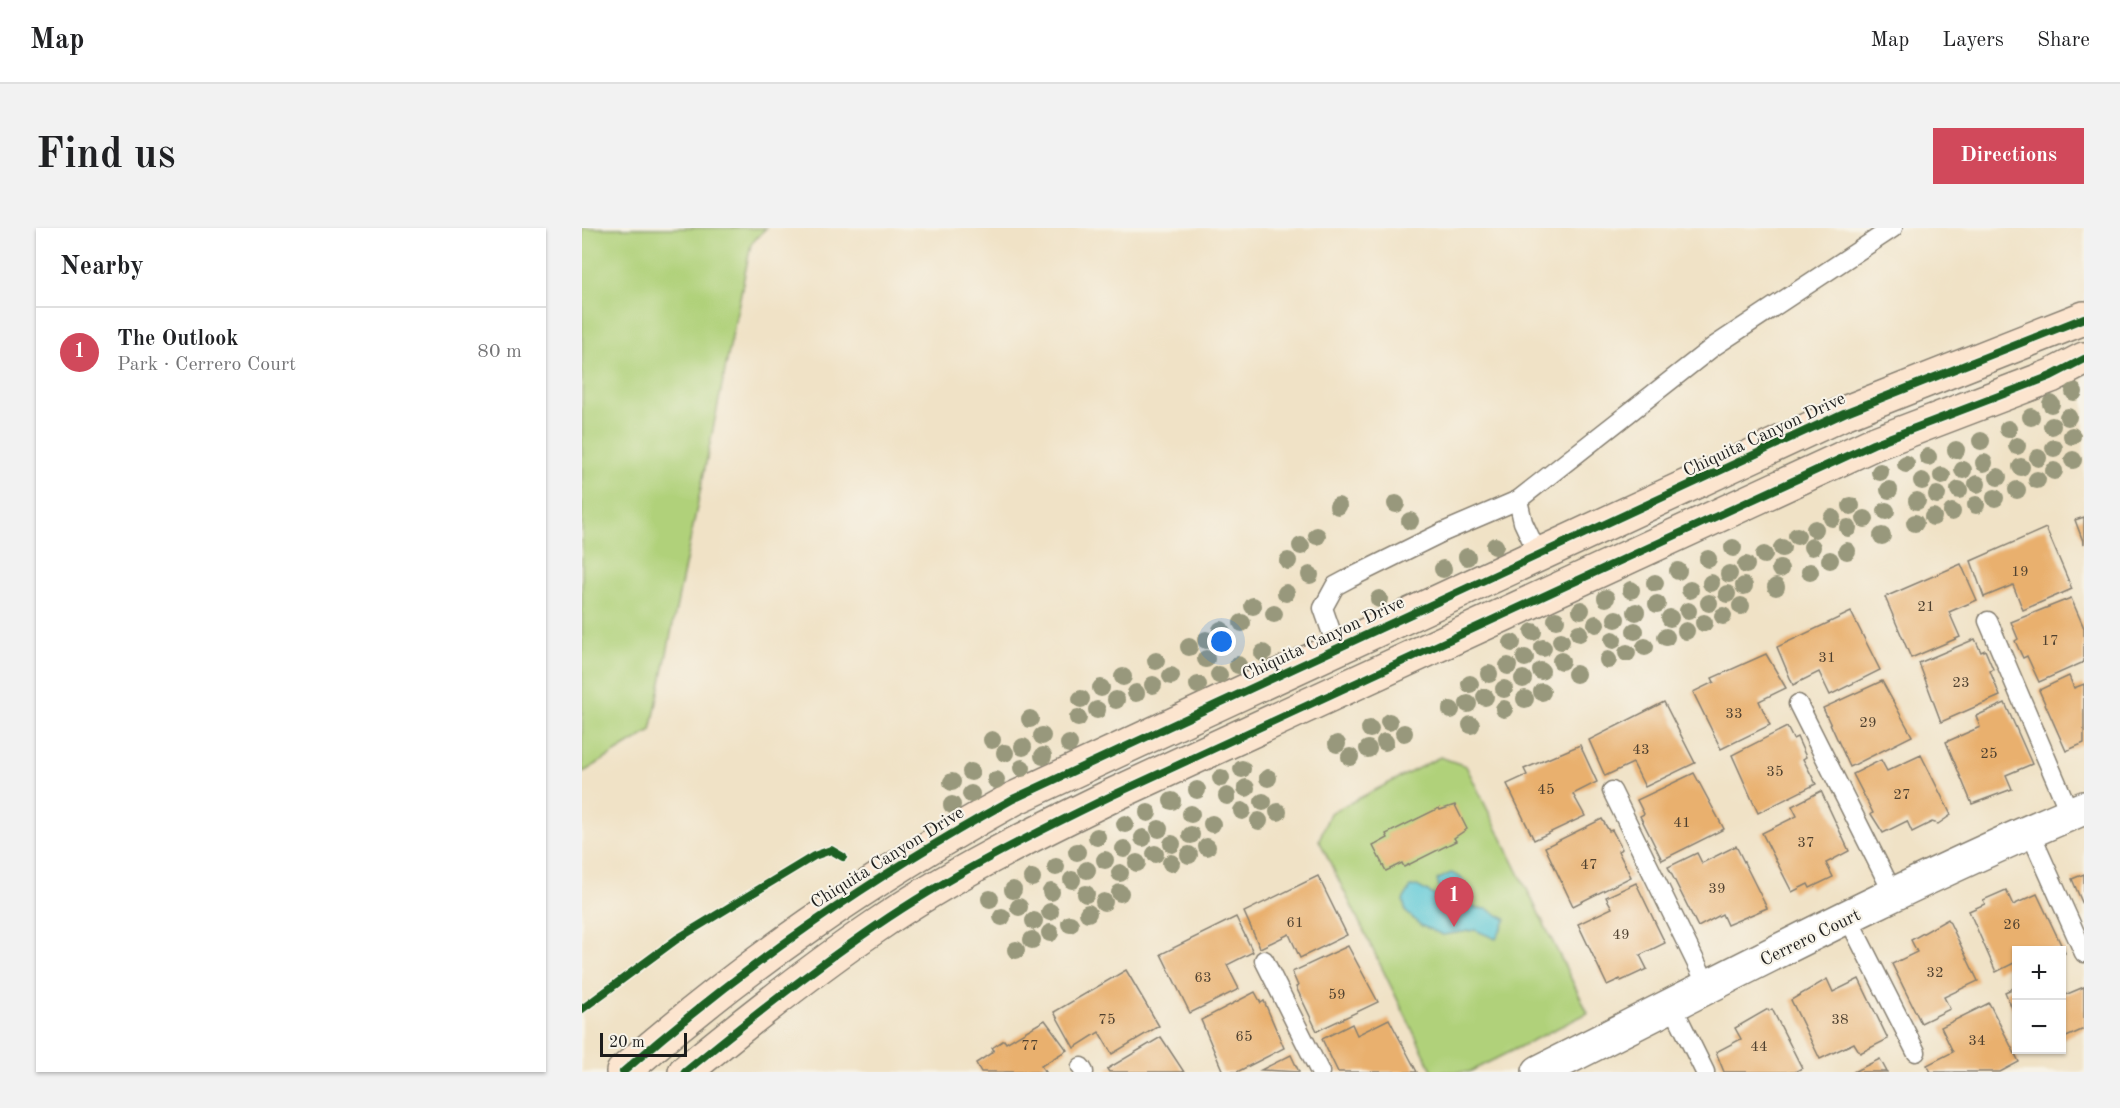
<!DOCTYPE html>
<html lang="en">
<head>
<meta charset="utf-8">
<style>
	body { margin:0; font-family:"Old Standard TT",serif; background:#f2f2f2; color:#202124 }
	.controls { position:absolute; right:18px; bottom:18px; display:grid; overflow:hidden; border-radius:0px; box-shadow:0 2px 4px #0004 }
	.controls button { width:54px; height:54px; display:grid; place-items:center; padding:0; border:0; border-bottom:2px solid #e0e0e0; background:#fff; color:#202124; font:30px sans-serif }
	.scale { position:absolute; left:18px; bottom:15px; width:87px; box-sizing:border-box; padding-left:6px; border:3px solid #1c1c1c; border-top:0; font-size:16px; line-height:21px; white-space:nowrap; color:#1c1c1c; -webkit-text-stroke:4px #f7f3e8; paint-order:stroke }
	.you { position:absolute; left:640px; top:414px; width:21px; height:21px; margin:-15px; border:4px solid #fff; border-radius:50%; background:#1a73e8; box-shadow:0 0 0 9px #1a73e833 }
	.badge { display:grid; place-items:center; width:39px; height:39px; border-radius:50%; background:#d1495b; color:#fff; font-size:20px; font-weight:700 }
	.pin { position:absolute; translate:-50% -50px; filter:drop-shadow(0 2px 3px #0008) }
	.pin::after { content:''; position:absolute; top:32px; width:21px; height:18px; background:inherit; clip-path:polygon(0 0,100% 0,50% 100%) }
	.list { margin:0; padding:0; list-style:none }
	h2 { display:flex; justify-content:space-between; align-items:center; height:78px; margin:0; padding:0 24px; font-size:26px }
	h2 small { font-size:20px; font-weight:400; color:#757577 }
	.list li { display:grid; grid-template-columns:39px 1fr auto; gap:18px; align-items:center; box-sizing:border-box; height:90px; padding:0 24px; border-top:2px solid #e0e0e0 }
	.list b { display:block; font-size:22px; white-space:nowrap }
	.list p { margin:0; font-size:20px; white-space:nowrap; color:#757577 }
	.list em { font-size:20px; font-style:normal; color:#757577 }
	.map { position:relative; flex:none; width:1502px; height:844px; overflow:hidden; border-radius:0px }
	header { display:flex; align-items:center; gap:36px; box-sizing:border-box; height:84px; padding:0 30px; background:#fff; border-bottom:2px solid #e0e0e0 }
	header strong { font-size:28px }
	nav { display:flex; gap:33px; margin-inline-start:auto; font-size:21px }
	.intro { display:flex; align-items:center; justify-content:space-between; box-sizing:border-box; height:144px; padding:0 36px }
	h1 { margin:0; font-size:42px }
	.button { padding:15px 27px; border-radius:0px; background:#d1495b; color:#fff; font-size:21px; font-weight:700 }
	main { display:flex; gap:36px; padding:0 36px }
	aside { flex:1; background:#fff; border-radius:0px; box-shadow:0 2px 4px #0004 }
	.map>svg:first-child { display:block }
	.green { fill:#b0d17a; stroke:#66764b; stroke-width:1.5 }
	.water { fill:#5dc9d7; stroke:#3c727a; stroke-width:1.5 }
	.building { fill:#e9b06e }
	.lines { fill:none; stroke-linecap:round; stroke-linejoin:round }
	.service-casing { stroke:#867f71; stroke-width:21 }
	.minor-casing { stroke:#867f71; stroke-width:36 }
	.secondary-casing { stroke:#867f71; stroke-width:36 }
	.service { stroke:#fff; stroke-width:18 }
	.minor { stroke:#fff; stroke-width:33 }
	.secondary { stroke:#fce5cf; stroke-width:33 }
	.cycleway-casing { stroke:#f7f3e8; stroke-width:11 }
	.cycleway { stroke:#1b5e20; stroke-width:8 }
	.tree { fill:#98987b }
	.labels { text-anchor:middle; stroke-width:4.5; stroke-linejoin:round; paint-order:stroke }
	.number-label { font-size:15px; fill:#4f4130 }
	.street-label { font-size:18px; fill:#1c1c1c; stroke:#f7f3e8 }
</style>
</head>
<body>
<header>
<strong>Map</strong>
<nav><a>Map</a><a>Layers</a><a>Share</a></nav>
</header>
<div class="intro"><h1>Find us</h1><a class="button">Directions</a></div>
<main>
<aside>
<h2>Nearby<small></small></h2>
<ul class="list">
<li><span class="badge">1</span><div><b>The Outlook</b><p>Park · Cerrero Court</p></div><em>80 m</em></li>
</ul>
</aside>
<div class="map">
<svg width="1502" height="844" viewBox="0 0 1502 844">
	<rect width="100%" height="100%" fill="#f7f3e8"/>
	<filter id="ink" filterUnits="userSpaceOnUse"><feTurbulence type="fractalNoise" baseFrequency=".0167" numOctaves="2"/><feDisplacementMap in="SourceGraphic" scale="12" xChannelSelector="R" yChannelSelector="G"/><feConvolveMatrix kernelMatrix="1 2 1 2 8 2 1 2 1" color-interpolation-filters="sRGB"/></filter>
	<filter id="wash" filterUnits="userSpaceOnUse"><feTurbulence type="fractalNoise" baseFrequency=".008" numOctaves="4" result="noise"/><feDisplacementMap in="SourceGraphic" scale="24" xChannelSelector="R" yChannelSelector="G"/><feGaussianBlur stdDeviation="1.35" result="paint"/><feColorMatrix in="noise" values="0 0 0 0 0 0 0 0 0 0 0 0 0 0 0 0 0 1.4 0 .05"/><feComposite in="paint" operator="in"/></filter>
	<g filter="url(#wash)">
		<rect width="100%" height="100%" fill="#f0e2c6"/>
		<g class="green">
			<path d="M0,0H184L169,16L69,503L0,545Z"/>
			<path d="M858,529L884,538L1006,785L887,844H851L737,612L748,585Z"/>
		</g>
		<path class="water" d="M869,645C884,650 887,658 886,674L893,680L905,681L924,691L914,711L893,702L861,707L840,698L824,684L821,672L829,659L835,658L855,669L858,661L855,652Z"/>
		<g id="blocks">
			<g class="building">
				<path d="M1502,289V316L1493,292Z"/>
				<path d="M1464,300L1490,361L1441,382L1431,357L1402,369L1389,333Z"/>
				<path d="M1379,336L1395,372L1367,384L1378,409L1329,430L1303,369Z"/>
				<path d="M1489,370L1502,400V434L1457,454L1445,428L1441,430L1433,413L1436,411L1429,394Z"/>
				<path d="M1269,384L1298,442L1248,467L1237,444L1211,457L1195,419Z"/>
				<path d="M1393,411L1399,424L1403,422L1411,441L1408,443L1418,468L1359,494L1337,435Z"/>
				<path d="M1184,426L1204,460L1177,473L1188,497L1139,521L1111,464L1132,454L1130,450Z"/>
				<path d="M1487,448L1492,460L1502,456V515L1484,523L1457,462Z"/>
				<path d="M1300,453L1330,508L1268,539L1241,480Z"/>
				<path d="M1082,474L1113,535L1063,559L1051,535L1023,548L1007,512Z"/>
				<path d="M1423,475L1450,536L1424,547L1430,561L1390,576L1364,514L1398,499L1394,488Z"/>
				<path d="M1205,499L1211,511L1215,509L1224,529L1221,531L1234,556L1176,585L1150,527Z"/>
				<path d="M998,517L1015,554L991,566L1003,588L952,612L925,556L945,547L942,541Z"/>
				<path d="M1339,527L1369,587L1356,596L1350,594L1330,604L1325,593L1301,605L1289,586L1291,585L1271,546L1299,532L1305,543Z"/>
				<path d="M1112,545L1142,601L1080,632L1058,588L1062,586L1055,572Z"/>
				<path d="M1239,563L1267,623L1244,635L1251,649L1228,660L1226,656L1210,664L1180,605L1215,588L1210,578Z"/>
				<path d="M873,577L885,601L872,610L874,613L822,639L820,635L804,643L791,618L806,610L804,606L857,580L858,582Z"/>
				<path d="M1020,591L1027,603L1030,602L1040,621L1036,623L1049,649L991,678L963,619Z"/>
				<path d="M1154,618L1185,680L1145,697L1140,686L1116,699L1086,639L1115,625L1120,635Z"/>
				<path d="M1502,646V679L1490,651Z"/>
				<path d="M736,648L765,707L718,730L707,706L678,720L662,684Z"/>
				<path d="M1054,655L1083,715L1058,727L1065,741L1039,753L1038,751L1025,757L996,696L1030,680L1024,669Z"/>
				<path d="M1424,662L1431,677L1455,666L1483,725L1480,727V722H1434V734L1414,744L1387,683L1403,676L1401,672Z"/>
				<path d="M654,689L671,724L645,737L657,761L608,785L579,726Z"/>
				<path d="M1366,691L1396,753L1362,769L1368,781L1339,795L1310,736L1335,724L1329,712Z"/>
				<path d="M766,718L796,774L735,803L714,759L716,758L710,744Z"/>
				<path d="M544,742L577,798L530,826L517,804L492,820L472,784Z"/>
				<path d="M1245,751L1251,764L1277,751L1306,811L1278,825L1272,815L1238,831L1209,772Z"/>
				<path d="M1434,759V789L1423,764Z"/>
				<path d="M1480,759L1483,767L1502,759V801L1480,811Z"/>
				<path d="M673,764L679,775L682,773L702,820L655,844H641L619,792Z"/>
				<path d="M1407,775L1437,834L1418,844H1349L1345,837L1371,824L1359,799Z"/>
				<path d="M1186,781L1187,783L1190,781L1220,840L1213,844H1142L1134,824L1159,811L1153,800Z"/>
				<path d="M807,791L835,844H756L740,811L770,796L775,807Z"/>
				<path d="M463,792L485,822L459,838L463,844H399L394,835L408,826L412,822L410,820L422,812L424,815Z"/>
				<path d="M579,809L602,844H527L525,841Z"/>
				<path d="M709,827L717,844L679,842Z"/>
				<path d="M1298,831L1305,844H1271Z"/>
			</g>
		</g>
	</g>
	<g filter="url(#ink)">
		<use href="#blocks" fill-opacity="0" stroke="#867f71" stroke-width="1.5"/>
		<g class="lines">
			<g class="service-casing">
				<g id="service">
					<path d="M936,272L941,294L956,326"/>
					<path d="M1406,393L1488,586"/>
					<path d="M755,420L741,380L753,358L768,350L859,305L936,272L1131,119L1311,0"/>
					<path d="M1216,476L1312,667"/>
					<path d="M1030,563L1126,759"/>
					<path d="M1447,602L1502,725"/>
					<path d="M1266,690L1334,824"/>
					<path d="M682,732L738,844"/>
					<path d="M1090,777L1123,844"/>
					<path d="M499,839L502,844"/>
				</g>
			</g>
			<g class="minor-casing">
				<path id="minor" d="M957,844C1137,754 1316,658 1502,580"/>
			</g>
			<g class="secondary-casing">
				<g id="secondary">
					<path d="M41,844C164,736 288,650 431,571L1262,185L1502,90"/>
					<path d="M103,844C165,793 228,743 294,698C368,647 449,607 529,568L1291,216L1469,148L1502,131"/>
				</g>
			</g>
			<use href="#service" class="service"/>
			<use href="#minor" class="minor"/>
			<use href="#secondary" class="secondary"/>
			<g class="cycleway-casing">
				<g id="cycleway">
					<path d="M0,781L95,711L232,628L249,622L261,629"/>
					<path d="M41,844C164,736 288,650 431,571L1262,185L1502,90"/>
					<path d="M103,844C165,793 228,743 294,698C368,647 449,607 529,568L1291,216L1469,148L1502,131"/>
				</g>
			</g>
			<use href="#cycleway" class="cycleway"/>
		</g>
		<g class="tree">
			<circle cx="1492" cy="164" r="9"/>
			<circle cx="1469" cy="176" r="9"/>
			<circle cx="1449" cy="189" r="9"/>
			<circle cx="1486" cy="189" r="9"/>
			<circle cx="1470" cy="198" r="9"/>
			<circle cx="1426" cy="201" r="9"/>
			<circle cx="1490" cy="208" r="9"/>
			<circle cx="1399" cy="213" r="9"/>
			<circle cx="1435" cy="218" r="9"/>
			<circle cx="1472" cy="220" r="9"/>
			<circle cx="1374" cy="222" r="9"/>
			<circle cx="1346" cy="229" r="9"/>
			<circle cx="1456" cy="230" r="9"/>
			<circle cx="1491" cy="232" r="9"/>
			<circle cx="1402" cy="235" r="9"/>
			<circle cx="1324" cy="236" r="9"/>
			<circle cx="1439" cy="239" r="9"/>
			<circle cx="1381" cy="242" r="9"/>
			<circle cx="1472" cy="243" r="9"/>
			<circle cx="1298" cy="244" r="9"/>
			<circle cx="1360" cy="248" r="9"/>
			<circle cx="1416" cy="249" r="9"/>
			<circle cx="1455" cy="252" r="9"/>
			<circle cx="1340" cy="253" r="9"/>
			<circle cx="1395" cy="256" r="9"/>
			<circle cx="1307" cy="262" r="9"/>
			<circle cx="1377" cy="262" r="9"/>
			<circle cx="1435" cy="262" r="9"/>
			<circle cx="1355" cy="267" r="9"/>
			<circle cx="1413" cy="270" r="9"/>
			<circle cx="1335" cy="273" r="9"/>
			<circle cx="814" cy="276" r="9"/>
			<circle cx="1394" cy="277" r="9"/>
			<circle cx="756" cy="278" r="9"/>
			<circle cx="1269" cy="278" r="9"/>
			<circle cx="1304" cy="283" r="9"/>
			<circle cx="1370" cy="284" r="9"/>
			<circle cx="1351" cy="289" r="9"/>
			<circle cx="1250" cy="290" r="9"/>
			<circle cx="1283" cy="291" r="9"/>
			<circle cx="828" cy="293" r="9"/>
			<circle cx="1333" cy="295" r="9"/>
			<circle cx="1266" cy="300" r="9"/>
			<circle cx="1233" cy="301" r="9"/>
			<circle cx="735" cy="308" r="9"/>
			<circle cx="1215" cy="308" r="9"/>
			<circle cx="1300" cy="308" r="9"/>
			<circle cx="719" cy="318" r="9"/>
			<circle cx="913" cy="318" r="9"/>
			<circle cx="1230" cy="319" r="9"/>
			<circle cx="1151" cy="320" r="9"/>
			<circle cx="1200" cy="320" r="9"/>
			<circle cx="1265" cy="323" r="9"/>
			<circle cx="1182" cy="327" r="9"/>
			<circle cx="885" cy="329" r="9"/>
			<circle cx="1126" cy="331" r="9"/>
			<circle cx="1248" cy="332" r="9"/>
			<circle cx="706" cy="333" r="9"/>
			<circle cx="1164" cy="337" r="9"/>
			<circle cx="861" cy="341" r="9"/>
			<circle cx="1198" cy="341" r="9"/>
			<circle cx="1096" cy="343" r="9"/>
			<circle cx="1228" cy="344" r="9"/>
			<circle cx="1147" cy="346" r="9"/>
			<circle cx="728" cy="347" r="9"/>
			<circle cx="1073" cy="355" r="9"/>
			<circle cx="1129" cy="355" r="9"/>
			<circle cx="1162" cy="358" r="9"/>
			<circle cx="1194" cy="359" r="9"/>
			<circle cx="1049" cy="362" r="9"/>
			<circle cx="1108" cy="362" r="9"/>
			<circle cx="704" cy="365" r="9"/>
			<circle cx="1145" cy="366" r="9"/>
			<circle cx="1024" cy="370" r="9"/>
			<circle cx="797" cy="371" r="9"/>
			<circle cx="1127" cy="375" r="9"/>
			<circle cx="1075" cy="376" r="9"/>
			<circle cx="671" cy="378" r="9"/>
			<circle cx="1159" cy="378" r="9"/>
			<circle cx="999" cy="382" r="9"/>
			<circle cx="1106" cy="383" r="9"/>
			<circle cx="1054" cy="384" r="9"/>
			<circle cx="692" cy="386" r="9"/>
			<circle cx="1141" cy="388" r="9"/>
			<circle cx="1088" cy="390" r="9"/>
			<circle cx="1034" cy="391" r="9"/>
			<circle cx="974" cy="392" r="9"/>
			<circle cx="660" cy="395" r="9"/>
			<circle cx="1122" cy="395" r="9"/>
			<circle cx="1014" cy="396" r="9"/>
			<circle cx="639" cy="402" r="9"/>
			<circle cx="1053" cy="403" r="9"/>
			<circle cx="1104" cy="403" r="9"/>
			<circle cx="951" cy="404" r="9"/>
			<circle cx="997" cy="405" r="9"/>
			<circle cx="1084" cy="409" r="9"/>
			<circle cx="624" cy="412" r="9"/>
			<circle cx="1031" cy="412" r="9"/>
			<circle cx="979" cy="413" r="9"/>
			<circle cx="930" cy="415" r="9"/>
			<circle cx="607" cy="419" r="9"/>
			<circle cx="1063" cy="419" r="9"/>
			<circle cx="961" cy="420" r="9"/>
			<circle cx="681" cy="425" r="9"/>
			<circle cx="1045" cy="425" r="9"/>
			<circle cx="943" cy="430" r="9"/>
			<circle cx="624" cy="431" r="9"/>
			<circle cx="1026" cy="432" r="9"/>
			<circle cx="574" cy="433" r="9"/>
			<circle cx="979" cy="433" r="9"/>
			<circle cx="656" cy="437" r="9"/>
			<circle cx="926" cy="438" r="9"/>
			<circle cx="959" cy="443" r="9"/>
			<circle cx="907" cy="446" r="9"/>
			<circle cx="994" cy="446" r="9"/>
			<circle cx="637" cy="447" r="9"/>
			<circle cx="589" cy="448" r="9"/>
			<circle cx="541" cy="449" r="9"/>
			<circle cx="941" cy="451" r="9"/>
			<circle cx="888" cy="456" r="9"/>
			<circle cx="571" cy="457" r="9"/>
			<circle cx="616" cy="457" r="9"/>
			<circle cx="519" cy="460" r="9"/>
			<circle cx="922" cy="461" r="9"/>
			<circle cx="960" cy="464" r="9"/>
			<circle cx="554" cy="465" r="9"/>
			<circle cx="903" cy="469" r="9"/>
			<circle cx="499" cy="471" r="9"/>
			<circle cx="943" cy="471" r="9"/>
			<circle cx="534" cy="472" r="9"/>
			<circle cx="886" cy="476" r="9"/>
			<circle cx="922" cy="481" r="9"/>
			<circle cx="515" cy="482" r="9"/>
			<circle cx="869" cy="482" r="9"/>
			<circle cx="496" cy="490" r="9"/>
			<circle cx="448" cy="491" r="9"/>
			<circle cx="807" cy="494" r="9"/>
			<circle cx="889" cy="497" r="9"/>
			<circle cx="788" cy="501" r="9"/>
			<circle cx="822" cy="505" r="9"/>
			<circle cx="460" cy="508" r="9"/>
			<circle cx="410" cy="512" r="9"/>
			<circle cx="803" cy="514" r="9"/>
			<circle cx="487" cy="516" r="9"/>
			<circle cx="755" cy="516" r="9"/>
			<circle cx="441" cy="519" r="9"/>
			<circle cx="786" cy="521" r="9"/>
			<circle cx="423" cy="525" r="9"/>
			<circle cx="461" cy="528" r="9"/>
			<circle cx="768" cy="529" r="9"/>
			<circle cx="440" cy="540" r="9"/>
			<circle cx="660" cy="541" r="9"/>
			<circle cx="389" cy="544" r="9"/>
			<circle cx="639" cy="550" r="9"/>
			<circle cx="686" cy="550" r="9"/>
			<circle cx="414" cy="552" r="9"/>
			<circle cx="370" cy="554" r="9"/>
			<circle cx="664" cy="560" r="9"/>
			<circle cx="615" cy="562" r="9"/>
			<circle cx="389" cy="566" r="9"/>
			<circle cx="645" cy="568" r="9"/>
			<circle cx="590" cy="573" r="9"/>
			<circle cx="681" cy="574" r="9"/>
			<circle cx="370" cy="577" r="9"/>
			<circle cx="660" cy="583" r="9"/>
			<circle cx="696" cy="584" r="9"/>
			<circle cx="566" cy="585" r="9"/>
			<circle cx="609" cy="586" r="9"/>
			<circle cx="677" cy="593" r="9"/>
			<circle cx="543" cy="596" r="9"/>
			<circle cx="630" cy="596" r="9"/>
			<circle cx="577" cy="601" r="9"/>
			<circle cx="609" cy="607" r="9"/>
			<circle cx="515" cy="609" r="9"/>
			<circle cx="561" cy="610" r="9"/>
			<circle cx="590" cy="616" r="9"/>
			<circle cx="625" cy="619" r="9"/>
			<circle cx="542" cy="621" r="9"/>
			<circle cx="495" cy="624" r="9"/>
			<circle cx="573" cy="626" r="9"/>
			<circle cx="607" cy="627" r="9"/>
			<circle cx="523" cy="632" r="9"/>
			<circle cx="555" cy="635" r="9"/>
			<circle cx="589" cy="635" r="9"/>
			<circle cx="474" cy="639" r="9"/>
			<circle cx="505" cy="642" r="9"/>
			<circle cx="538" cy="645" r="9"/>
			<circle cx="450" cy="650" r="9"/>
			<circle cx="490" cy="652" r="9"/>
			<circle cx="431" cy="662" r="9"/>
			<circle cx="469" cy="664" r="9"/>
			<circle cx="538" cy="665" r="9"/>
			<circle cx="504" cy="666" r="9"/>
			<circle cx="408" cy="671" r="9"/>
			<circle cx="522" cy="674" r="9"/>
			<circle cx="437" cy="679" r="9"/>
			<circle cx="468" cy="684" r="9"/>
			<circle cx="506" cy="685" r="9"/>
			<circle cx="420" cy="689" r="9"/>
			<circle cx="452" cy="693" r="9"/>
			<circle cx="488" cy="696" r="9"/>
			<circle cx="468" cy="705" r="9"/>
			<circle cx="450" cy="712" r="9"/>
			<circle cx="434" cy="722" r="9"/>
		</g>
	</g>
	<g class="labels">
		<g class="number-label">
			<text x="1438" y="348">19</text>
			<text x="1344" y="383">21</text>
			<text x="1468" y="417">17</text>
			<text x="1245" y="434">31</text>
			<text x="1379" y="459">23</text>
			<text x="1152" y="490">33</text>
			<text x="1286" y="499">29</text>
			<text x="1059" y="526">43</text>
			<text x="1407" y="530">25</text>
			<text x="1193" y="548">35</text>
			<text x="964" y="566">45</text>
			<text x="1320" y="571">27</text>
			<text x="1100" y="599">41</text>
			<text x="1224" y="619">37</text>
			<text x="1007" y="641">47</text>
			<text x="1135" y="665">39</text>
			<text x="713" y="699">61</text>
			<text x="1430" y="701">26</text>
			<text x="1039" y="711">49</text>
			<text x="1353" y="749">32</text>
			<text x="621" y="754">63</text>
			<text x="755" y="771">59</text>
			<text x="525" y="796">75</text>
			<text x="1258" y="796">38</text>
			<text x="662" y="813">65</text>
			<text x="1395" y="817">34</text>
			<text x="448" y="822">77</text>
			<text x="1177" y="823">44</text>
		</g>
		<g class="street-label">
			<text transform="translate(1182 206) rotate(-25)" y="6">Chiquita Canyon Drive</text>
			<text transform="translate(741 410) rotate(-25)" y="6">Chiquita Canyon Drive</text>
			<text transform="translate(305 629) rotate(-32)" y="6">Chiquita Canyon Drive</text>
			<text transform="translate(1228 709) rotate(-26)" y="6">Cerrero Court</text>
		</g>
	</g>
</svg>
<div class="controls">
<button>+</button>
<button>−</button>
</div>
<div class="scale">20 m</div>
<div class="you"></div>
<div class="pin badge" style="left:872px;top:699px">1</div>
</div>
</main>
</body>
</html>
